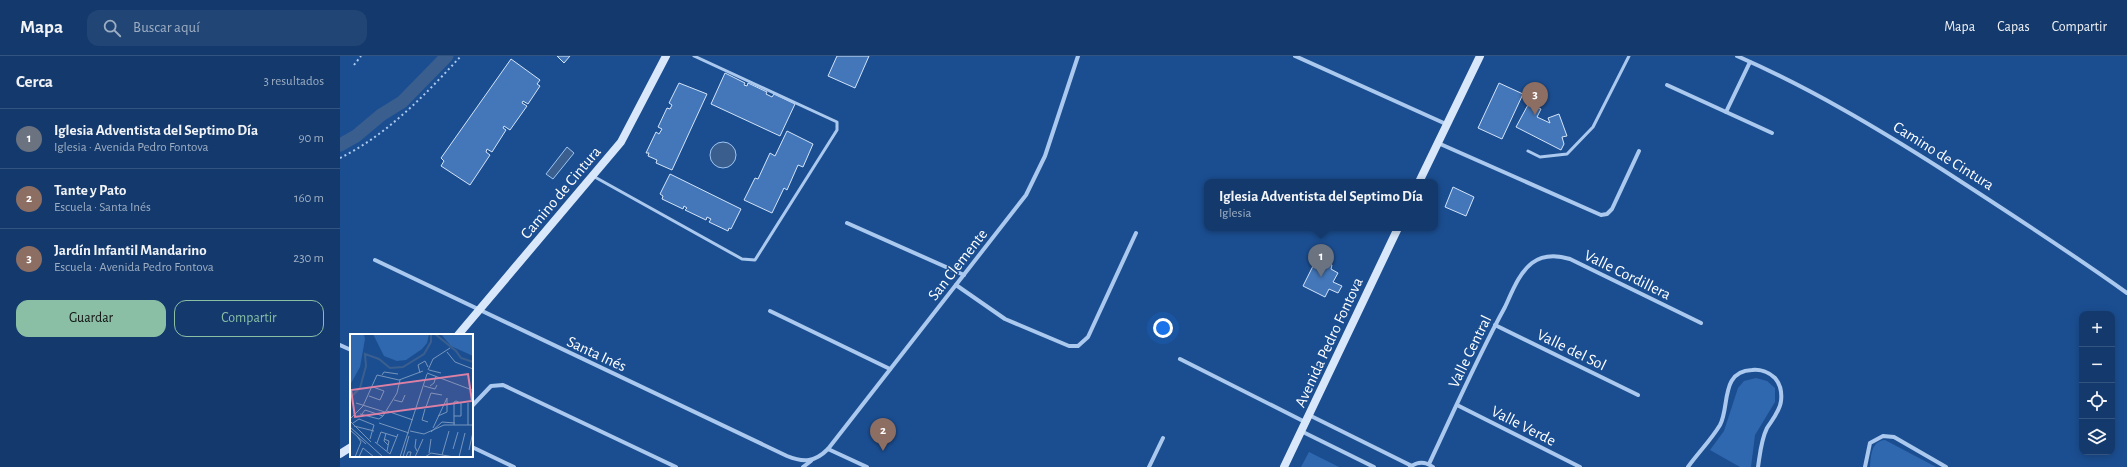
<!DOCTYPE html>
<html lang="es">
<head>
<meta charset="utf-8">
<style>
	body { margin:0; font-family:"Alegreya Sans",sans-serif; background:#214575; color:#f1f3f6 }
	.controls { position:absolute; right:12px; bottom:12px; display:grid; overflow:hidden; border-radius:8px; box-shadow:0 2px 10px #0003 }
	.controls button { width:36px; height:36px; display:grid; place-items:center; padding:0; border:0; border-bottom:1px solid #335480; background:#143a6d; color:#f1f3f6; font:20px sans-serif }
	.you { position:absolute; left:823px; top:272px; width:14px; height:14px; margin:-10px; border:3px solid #fff; border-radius:50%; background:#1a73e8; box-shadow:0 0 0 6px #1a73e833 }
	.badge { display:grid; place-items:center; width:26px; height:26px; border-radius:50%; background:#8abfa5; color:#fff; font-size:13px; font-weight:700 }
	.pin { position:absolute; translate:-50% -33px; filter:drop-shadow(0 1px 2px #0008) }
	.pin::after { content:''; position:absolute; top:21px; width:14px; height:12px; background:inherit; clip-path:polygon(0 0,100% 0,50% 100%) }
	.popup { position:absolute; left:864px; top:123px; width:234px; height:52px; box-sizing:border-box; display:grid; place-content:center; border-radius:8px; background:#143a6d; filter:drop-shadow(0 1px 3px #0005); font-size:13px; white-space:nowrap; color:#9dadc2 }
	.popup b { font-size:15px; color:#f1f3f6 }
	.popup::after { content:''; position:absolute; left:50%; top:100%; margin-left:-8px; border:8px solid transparent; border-top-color:#143a6d }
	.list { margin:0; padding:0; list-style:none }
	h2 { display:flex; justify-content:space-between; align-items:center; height:52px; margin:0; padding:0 16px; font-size:17px }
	h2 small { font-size:13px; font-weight:400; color:#9dadc2 }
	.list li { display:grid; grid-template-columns:26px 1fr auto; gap:12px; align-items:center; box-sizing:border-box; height:60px; padding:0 16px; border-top:1px solid #335480 }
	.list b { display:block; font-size:15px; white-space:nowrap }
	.list p { margin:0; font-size:13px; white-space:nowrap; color:#9dadc2 }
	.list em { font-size:13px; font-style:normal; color:#9dadc2 }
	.actions { display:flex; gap:8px; padding:12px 16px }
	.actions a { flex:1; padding:9px 0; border:1px solid #8abfa5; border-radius:12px; text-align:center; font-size:14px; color:#8abfa5 }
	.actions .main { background:#8abfa5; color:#111 }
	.icon { flex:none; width:22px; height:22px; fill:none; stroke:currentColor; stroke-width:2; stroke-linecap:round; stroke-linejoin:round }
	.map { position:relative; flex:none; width:1787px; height:411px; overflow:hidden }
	header { display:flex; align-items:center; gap:24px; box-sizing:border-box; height:56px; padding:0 20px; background:#143a6d; border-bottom:1px solid #335480 }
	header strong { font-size:19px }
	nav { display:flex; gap:22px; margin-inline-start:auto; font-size:14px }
	.search { width:280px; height:36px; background:#214575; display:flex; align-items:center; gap:10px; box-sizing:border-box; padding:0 14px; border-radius:12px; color:#9dadc2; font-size:15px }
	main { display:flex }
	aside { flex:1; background:#143a6d }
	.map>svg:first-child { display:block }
	.green { fill:#2f68af }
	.water { fill:#3a5f8f; stroke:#9ec4f0 }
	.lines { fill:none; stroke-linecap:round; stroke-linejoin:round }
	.canal { stroke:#3a5f8f; stroke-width:13 }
	.building { fill:#4477b9; stroke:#d2e4fa }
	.path { stroke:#abc9ee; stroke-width:2; stroke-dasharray:2 3; stroke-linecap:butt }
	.lane { stroke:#abc9ee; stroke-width:3 }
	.street { stroke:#abc9ee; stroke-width:4 }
	.secondary { stroke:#d8e7fa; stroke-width:8 }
	.labels { text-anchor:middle; stroke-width:3; stroke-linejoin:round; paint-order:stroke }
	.street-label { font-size:16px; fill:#fff; stroke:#1b4e91 }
	.inset-river { fill:none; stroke:#3a5f8f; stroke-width:2 }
	.inset-road { fill:none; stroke:#7695bd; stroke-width:1 }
	.view { fill:#dd80a5; fill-opacity:0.15; stroke:#dd80a5; stroke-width:2 }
	.inset-edge { fill:none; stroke:#fff; stroke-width:2 }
</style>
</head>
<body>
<header>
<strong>Mapa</strong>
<div class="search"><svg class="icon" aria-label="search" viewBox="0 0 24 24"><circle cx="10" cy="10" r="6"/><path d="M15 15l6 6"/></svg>Buscar aquí</div>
<nav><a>Mapa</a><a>Capas</a><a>Compartir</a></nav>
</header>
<main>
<aside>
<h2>Cerca<small>3 resultados</small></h2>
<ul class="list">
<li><span class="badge" style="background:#6b7280">1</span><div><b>Iglesia Adventista del Septimo Día</b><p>Iglesia · Avenida Pedro Fontova</p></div><em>90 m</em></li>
<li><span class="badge" style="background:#8d6e63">2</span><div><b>Tante y Pato</b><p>Escuela · Santa Inés</p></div><em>160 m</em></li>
<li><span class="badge" style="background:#8d6e63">3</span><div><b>Jardín Infantil Mandarino</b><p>Escuela · Avenida Pedro Fontova</p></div><em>230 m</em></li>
</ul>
<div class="actions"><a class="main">Guardar</a><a>Compartir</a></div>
</aside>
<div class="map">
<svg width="1787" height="411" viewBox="0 0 1787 411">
	<rect width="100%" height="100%" fill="#1b4e91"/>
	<g class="green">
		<path d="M1416,322L1427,325L1435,332V346L1415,379L1411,411H1400L1370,394L1384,375L1398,332L1404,325Z"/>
		<path d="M1545,384L1596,411H1530C1531,400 1531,385 1545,384Z"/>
		<path d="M969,396L999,411H961Z"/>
	</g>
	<g class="water">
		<circle cx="383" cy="99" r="13"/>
		<path d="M227,91L234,97L213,123L206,118Z"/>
	</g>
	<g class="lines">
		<path class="canal" d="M0,89L16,80L41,59L62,46L107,0"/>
	</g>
	<g class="building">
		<path d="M217,0H230L224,7Z"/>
		<path d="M497,0H529L515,32L488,20Z"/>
		<path d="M171,3L200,24L197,28L200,30L188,48L183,45L182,47L187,50L170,74L164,70L163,72L166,74L152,96L147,93L146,96L150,99L130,129L101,110L104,105L101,102Z"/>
		<path d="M385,17L405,27L404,29L407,30L408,27L427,36L426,38L432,41L434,38L455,48L440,80L371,48Z"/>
		<path d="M339,27L367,38L332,114L316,107L317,104L308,100L309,97H306L316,76L319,78L322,73L318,71L327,52L330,53L332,49L329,47Z"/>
		<path d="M1159,27L1183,38L1162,83L1138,72Z"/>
		<path d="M1189,47L1201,53L1197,61L1210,67L1208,62L1219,58L1227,80L1222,81L1224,88L1221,94L1176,71Z"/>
		<path d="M447,75L473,88L463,111L458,109L447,134L444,132L432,157L404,144L415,122L418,123L430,97L435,100Z"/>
		<path d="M330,118L401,153L391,173L389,172L388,175L369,166L371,163L367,161L366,164L345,154L347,152L344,150L343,153L322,143L323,140L320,138Z"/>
		<path d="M1113,131L1134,141L1126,160L1105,151Z"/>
		<path d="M977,202L992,209L991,213L998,217L993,226L1002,230L998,237L989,233L985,241L963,230Z"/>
	</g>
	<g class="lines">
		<g class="path">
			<path d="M14,9L21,0"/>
			<path d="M0,102C47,79 86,38 121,0"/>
		</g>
		<g class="lane">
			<path d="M1188,95L1200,101L1227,98L1253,71L1289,0"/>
			<path d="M253,120L402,203L415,204L497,74V66L354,0"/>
		</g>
		<g class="street">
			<path d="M955,0L1106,68"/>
			<path d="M1397,0C1470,32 1537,72 1603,114C1665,154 1727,194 1787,237"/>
			<path d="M1327,29L1432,77"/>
			<path d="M1386,56L1410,6"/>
			<path d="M1098,87L1261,159L1267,158L1272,153L1299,95"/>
			<path d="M507,167L624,219"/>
			<path d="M35,204L447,400C464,407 475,406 488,393L686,139L705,100L738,0"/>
			<path d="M616,229L665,263L729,290H738L748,281L796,177"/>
			<path d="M430,255L550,313"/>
			<path d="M1155,269L1298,339"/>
			<path d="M0,289L11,294"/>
			<path d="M840,303L965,366"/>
			<path d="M1117,349L1240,411"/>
			<path d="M132,350L151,330L163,329L336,411"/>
			<path d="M969,359L1072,410"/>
			<path d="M961,375L1034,411"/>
			<path d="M132,391L174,411"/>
			<path d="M488,393L527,411"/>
			<path d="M1089,408C1114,355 1137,302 1165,251C1172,236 1179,217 1192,207C1204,198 1217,199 1230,203L1361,267"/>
			<path d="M463,411L471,405"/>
			<path d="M809,411L823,382"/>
			<path d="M1070,411C1078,405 1085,405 1093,411"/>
			<path d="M1348,411C1358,397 1371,384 1380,369C1390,351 1380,315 1412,314C1420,313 1429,316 1435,322C1440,328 1442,337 1441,345C1440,355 1432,364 1427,372C1421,384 1420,398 1418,411"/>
			<path d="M1525,411L1530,387L1543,380L1554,381L1606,411"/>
		</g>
		<g class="secondary">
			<path d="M1079,126L1140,0"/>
			<path d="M118,279L281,86L326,0"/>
			<path d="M0,398L11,391"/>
			<path d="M944,411L1058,172"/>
		</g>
	</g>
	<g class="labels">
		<g class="street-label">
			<text transform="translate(1604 99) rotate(32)" y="6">Camino de Cintura</text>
			<text transform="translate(220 136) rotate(-50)" y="6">Camino de Cintura</text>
			<text transform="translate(617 208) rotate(-52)" y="6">San Clemente</text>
			<text transform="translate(1288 218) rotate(26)" y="6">Valle Cordillera</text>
			<text transform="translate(988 286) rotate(-65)" y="6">Avenida Pedro Fontova</text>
			<text transform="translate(1232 293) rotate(26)" y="6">Valle del Sol</text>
			<text transform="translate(1129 295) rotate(-64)" y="6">Valle Central</text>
			<text transform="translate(257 297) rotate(25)" y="6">Santa Inés</text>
			<text transform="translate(1184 369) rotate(27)" y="6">Valle Verde</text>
		</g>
	</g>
	<g transform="translate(10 278)">
		<rect width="123" height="123" fill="#1b4e91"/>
		<path d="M0,0H14L15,5L10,33L0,51ZM23,0H79L77,9L72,15L56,26L47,27L34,22ZM91,0H123V22L101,12Z" fill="#2f68af"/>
		<path class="inset-river" d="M85,0L106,17L111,24L123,28M0,64L10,54L16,32L15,20L29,25L40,34L53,33L74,20L81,8V0"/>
		<path class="inset-road" d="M97,18L105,28L123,35M78,36L83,25L100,14M79,36L91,39M70,39L68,31L75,27L78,33M77,39L122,56M32,41L34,38L48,40M74,52L85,55L87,51M80,52L84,49L86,42M19,62L30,66L34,57L23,53M44,66L52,68L55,61M6,69L35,78M76,73L81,59L92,61M75,75L72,86L78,88M37,77L63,86M10,80L29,85L33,82M12,80L15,76L33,82M33,82L47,59L50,46M88,82L97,78V64M104,82H111V69L106,67L104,68V91M0,85L13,72L27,41L49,46L73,37M0,87L21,108M3,89L9,85L24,91L20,105M29,89L59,99M118,91V69M4,92L24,97M0,93L33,123M83,94L97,64M0,96L16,110M60,97L74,100L94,91H123M81,98L92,88L105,89M36,99L34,107L38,111M34,105L39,107L37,117M66,105L65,113L67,117M25,108L40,120M27,109L31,98L47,103M103,115L108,98M119,116L123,98M79,119L81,105M40,120L48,100M92,121L99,97M5,123L11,108L7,102M9,123L13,114L24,123M50,123L77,40M53,123L59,102M56,123L58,118H61L60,122M65,123L73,105M75,123L81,119L104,123M109,123L115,99"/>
		<path class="view" d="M118,40L122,67L5,83L1,56Z"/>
		<rect width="123" height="123" class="inset-edge"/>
	</g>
</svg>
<div class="controls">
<button>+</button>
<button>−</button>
<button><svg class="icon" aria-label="locate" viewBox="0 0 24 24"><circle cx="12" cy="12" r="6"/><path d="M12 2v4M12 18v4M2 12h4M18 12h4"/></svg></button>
<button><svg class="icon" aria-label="layers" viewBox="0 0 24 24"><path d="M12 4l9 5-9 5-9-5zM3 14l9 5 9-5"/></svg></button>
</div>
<div class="you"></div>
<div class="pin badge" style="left:981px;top:221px;background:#6b7280">1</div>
<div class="popup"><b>Iglesia Adventista del Septimo Día</b>Iglesia</div>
<div class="pin badge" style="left:543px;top:395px;background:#8d6e63">2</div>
<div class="pin badge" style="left:1195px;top:59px;background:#8d6e63">3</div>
</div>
</main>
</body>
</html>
